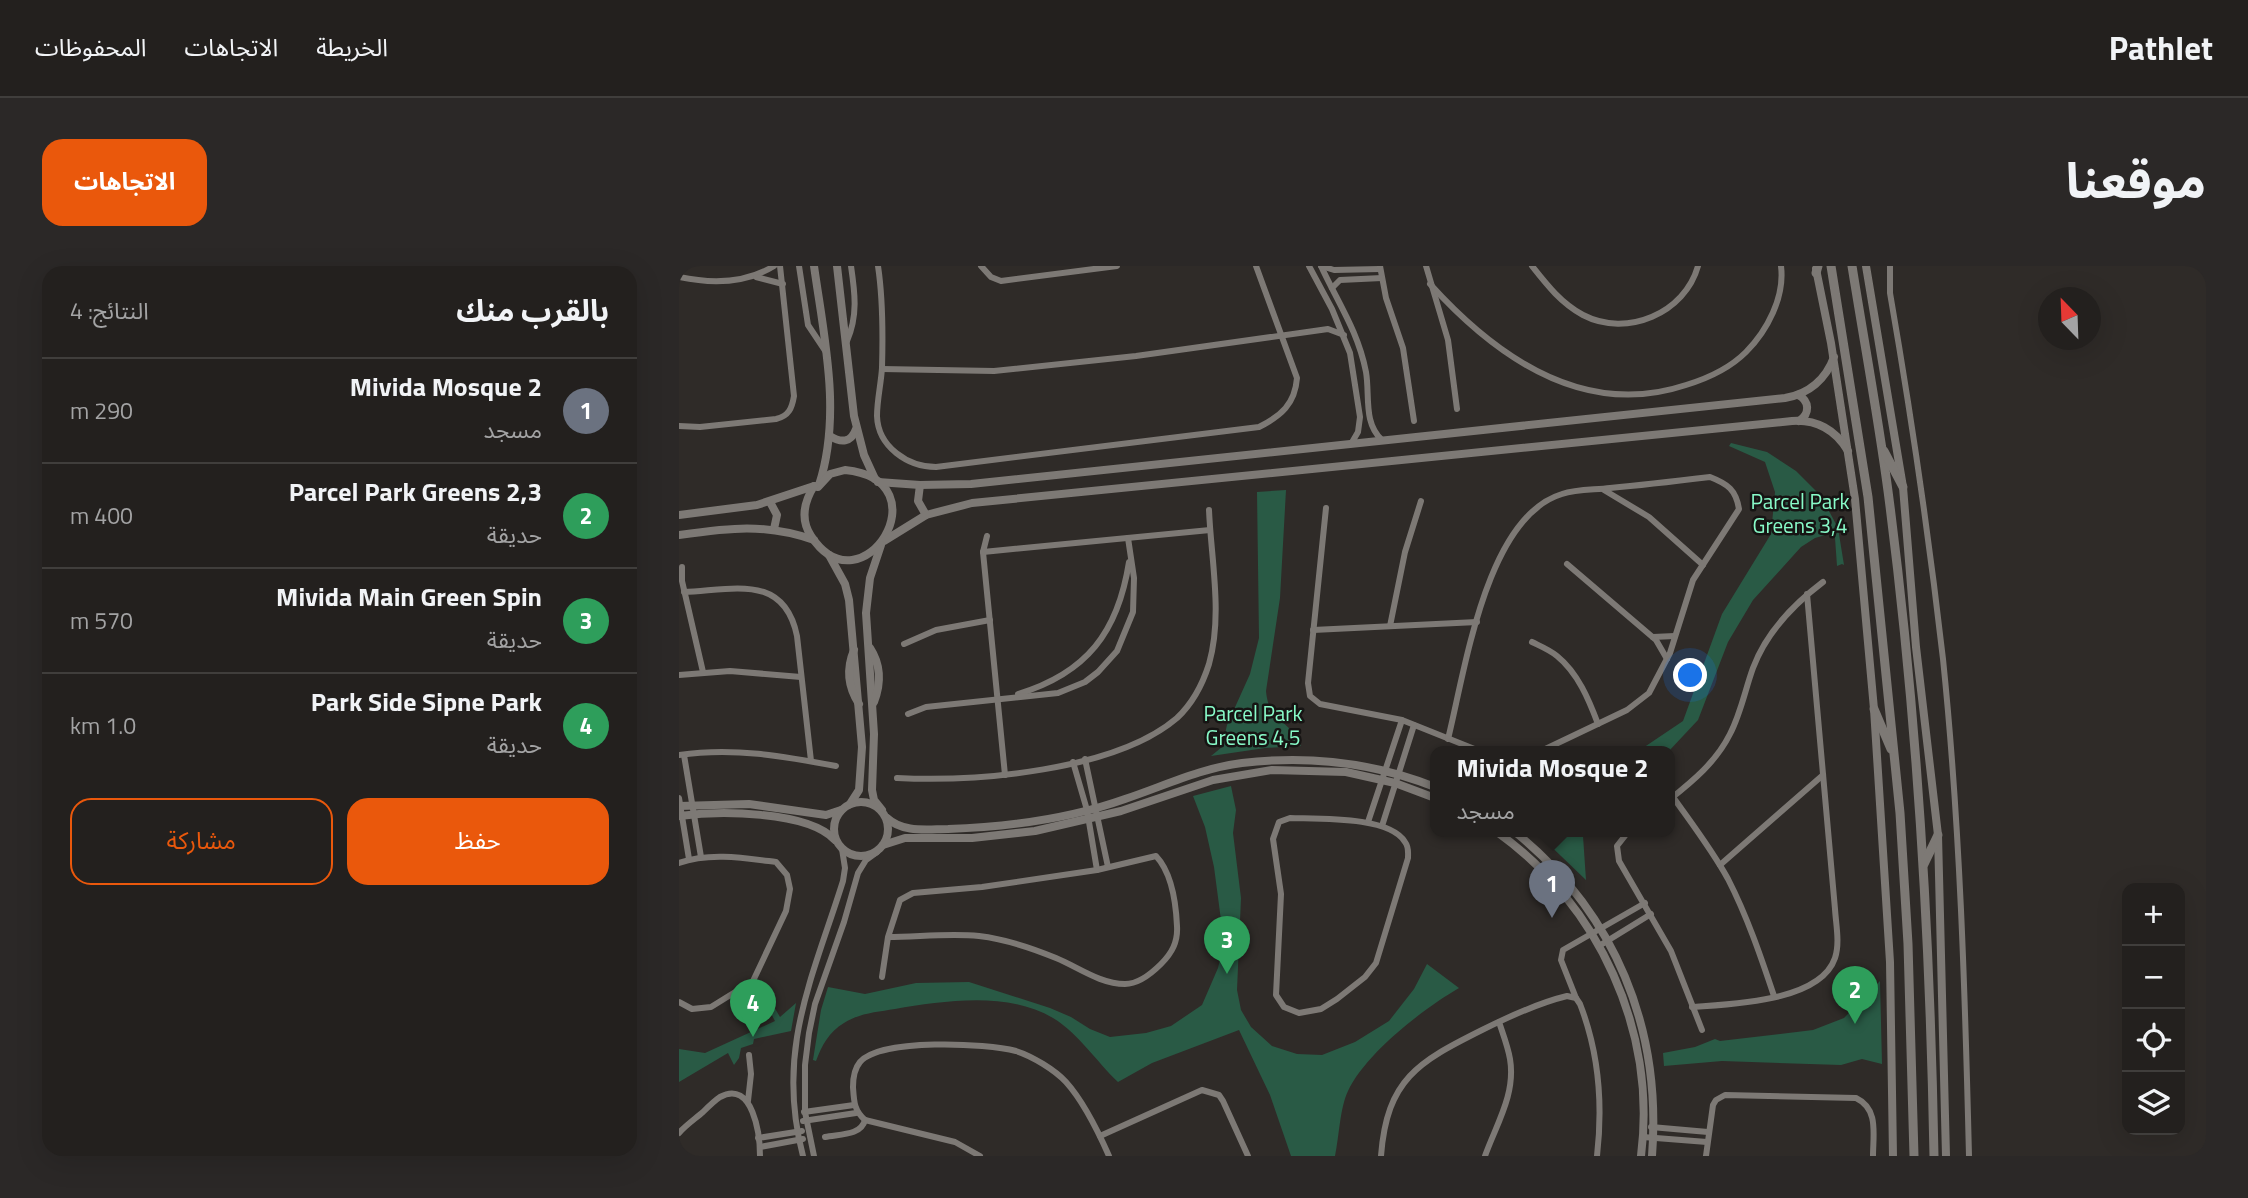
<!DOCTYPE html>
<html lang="ar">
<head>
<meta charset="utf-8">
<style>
	body { margin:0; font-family:"Titillium Web","Noto Sans Arabic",sans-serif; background:#2b2827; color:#f1f3f6; direction:rtl }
	.controls { position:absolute; right:21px; bottom:21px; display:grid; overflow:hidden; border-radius:14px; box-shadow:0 7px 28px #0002 }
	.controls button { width:63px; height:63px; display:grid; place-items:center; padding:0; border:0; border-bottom:2px solid #403e3c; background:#23201e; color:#f1f3f6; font:35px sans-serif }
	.compass { position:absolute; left:1359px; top:21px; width:63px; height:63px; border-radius:50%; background:#23201e; box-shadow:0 7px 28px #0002; rotate:337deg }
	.you { position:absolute; left:1012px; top:410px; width:24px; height:24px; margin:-18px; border:5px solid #fff; border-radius:50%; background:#1a73e8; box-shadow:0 0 0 10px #1a73e833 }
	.badge { display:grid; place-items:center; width:46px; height:46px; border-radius:50%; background:#ea580c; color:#fff; font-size:23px; font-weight:700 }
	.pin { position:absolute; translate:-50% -58px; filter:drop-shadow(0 2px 4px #0008) }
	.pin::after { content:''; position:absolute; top:37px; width:24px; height:21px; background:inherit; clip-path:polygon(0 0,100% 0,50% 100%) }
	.popup { position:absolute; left:751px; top:480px; width:245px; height:91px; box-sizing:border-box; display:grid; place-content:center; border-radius:14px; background:#23201e; filter:drop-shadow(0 2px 5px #0005); font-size:23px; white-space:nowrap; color:#a3a3a4 }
	.popup b { font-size:26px; color:#f1f3f6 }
	.popup::after { content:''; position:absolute; left:50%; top:100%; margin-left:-14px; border:14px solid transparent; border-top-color:#23201e }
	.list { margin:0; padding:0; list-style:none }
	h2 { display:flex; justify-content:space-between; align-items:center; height:91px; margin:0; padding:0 28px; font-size:30px }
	h2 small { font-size:23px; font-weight:400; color:#a3a3a4 }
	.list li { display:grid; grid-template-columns:46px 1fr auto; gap:21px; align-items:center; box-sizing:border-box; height:105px; padding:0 28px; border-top:2px solid #403e3c }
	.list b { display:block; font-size:26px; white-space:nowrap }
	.list p { margin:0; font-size:23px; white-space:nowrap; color:#a3a3a4 }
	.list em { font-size:23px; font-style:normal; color:#a3a3a4 }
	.actions { display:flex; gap:14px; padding:21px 28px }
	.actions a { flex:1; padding:16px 0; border:2px solid #ea580c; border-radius:21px; text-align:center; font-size:24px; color:#ea580c }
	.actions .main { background:#ea580c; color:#fff }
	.icon { flex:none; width:38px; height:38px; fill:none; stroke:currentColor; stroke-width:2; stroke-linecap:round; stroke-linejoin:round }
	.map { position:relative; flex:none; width:1527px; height:890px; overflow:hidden; direction:ltr; border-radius:21px }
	header { display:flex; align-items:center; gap:42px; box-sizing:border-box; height:98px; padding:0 35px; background:#23201e; border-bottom:2px solid #403e3c }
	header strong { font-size:33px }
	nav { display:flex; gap:38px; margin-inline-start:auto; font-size:24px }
	.intro { display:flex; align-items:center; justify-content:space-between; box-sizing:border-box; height:168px; padding:0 42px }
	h1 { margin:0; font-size:49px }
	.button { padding:18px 32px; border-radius:21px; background:#ea580c; color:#fff; font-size:24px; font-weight:700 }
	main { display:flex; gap:42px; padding:0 42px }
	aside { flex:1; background:#23201e; border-radius:21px; box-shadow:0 7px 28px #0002 }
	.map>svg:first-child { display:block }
	.green { fill:#295a45 }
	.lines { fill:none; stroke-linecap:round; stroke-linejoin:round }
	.minor { stroke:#7d7975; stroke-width:6 }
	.tertiary { stroke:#7d7975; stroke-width:8 }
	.secondary { stroke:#7d7975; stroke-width:9 }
	.labels { text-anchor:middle; stroke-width:5; stroke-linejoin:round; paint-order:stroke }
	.park-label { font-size:21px; fill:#88fac8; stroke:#161413 }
</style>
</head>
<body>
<header>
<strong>Pathlet</strong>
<nav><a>الخريطة</a><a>الاتجاهات</a><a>المحفوظات</a></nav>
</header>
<div class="intro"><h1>موقعنا</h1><a class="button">الاتجاهات</a></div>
<main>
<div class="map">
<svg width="1527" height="890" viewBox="0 0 1527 890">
	<rect width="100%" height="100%" fill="#2f2b28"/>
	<g class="green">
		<path d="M1052,177L1088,186L1117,205L1142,230L1159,262L1165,299L1163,298L1158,300L1156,272L1150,268L1136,272L1122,281L1074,334L1049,376L1019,454L989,486H958L1004,455L1043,348L1092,268L1096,226L1086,196L1050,180Z"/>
		<path d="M607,224L601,332L587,425C589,447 598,450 612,464C616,468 619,475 622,480L586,482L532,490L543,481L548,459L571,408L580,372L578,226Z"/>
		<path d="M552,520L557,544L554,567L562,632L558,724L562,744L572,761L593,780L618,788L643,789L676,776L710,755L735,723L748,698L780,722C744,743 687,787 669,825C661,841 660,872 656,890H612L591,829L560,764L473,797L439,816C417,795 400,768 374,752C328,725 265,735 216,743C198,746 181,747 165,757C150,766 143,779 137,795L134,794L142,744L149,721L186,728L237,717L290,716L371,742L392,751L411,763L431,771L467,767L492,760L523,739L539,702L545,677L535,601L526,561L514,530Z"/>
		<path d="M857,566H906L904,570L907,614Z"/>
		<path d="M1201,715L1203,798L1183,793L1162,799L1043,795L985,800L984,787L1016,781L1036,773L1041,775L1134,764L1165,752Z"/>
		<path d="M84,722L101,751L117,737L112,765L75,773L74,778L62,782L60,792L55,799L49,787L0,816V783L26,787L96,755L81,727Z"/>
	</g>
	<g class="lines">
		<g class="minor">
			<path d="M120,0L129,59L147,86"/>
			<path d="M199,0C204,33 204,68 203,102C202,118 198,134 198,150C199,181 229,201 257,201L580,161C602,150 616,138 618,112L577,0"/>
			<path d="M302,0L312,11L322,15L438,0"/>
			<path d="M630,0L653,43L671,87L681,151L679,166L672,178"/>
			<path d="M642,0C659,37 679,65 687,106C691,129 684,157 703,174"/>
			<path d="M642,0L655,4L701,3"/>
			<path d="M701,0L707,32L724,82L735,155"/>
			<path d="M747,0L769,74L778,143"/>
			<path d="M853,0C868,19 882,37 904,49C948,72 1006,47 1019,0"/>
			<path d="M1211,0V27C1232,148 1250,271 1264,393C1281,558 1286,725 1290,890"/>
			<path d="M0,11C33,18 66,18 95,0"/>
			<path d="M77,11L104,18"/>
			<path d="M751,18C817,91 905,153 1007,119C1030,112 1050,103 1067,86C1088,65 1106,31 1102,0"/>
			<path d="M653,22L661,14L703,12"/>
			<path d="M168,75C179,50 176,27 172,0"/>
			<path d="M203,103L315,105L457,90L649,63L665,69"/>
			<path d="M0,160L21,161L97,153C110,150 113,142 115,130L101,0"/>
			<path d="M925,224L970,251L1024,299"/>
			<path d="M647,242L629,417L631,430L641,438L723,454L803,486"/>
			<path d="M308,270L304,286L326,509"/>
			<path d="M304,286L531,264"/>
			<path d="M888,298L977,374L988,393"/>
			<path d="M3,301V315L24,406"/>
			<path d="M5,326C54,324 105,307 118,370L132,495"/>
			<path d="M711,360L726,286L742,235"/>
			<path d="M634,364L798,356"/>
			<path d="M974,371L996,370"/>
			<path d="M853,376C861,380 871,384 878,390C899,407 910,434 919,458"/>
			<path d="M225,378L257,364L311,354"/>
			<path d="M0,409L51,405L122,411"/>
			<path d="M339,428C408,407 439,366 450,296"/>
			<path d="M229,448L247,441L379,427L406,416L419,406L438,385L454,346L455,312L449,272"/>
			<path d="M769,473C786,405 807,251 883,228C898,223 916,224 931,222C964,219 998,215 1031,211C1049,218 1057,224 1060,243L1014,314L991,387L970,427L948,444L860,486"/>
			<path d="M0,489C54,481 104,490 157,500"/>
			<path d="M5,489L22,591"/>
			<path d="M406,493L429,601"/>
			<path d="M394,496L408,544L418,604"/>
			<path d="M218,512C297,516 436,505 498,452C513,438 524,417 530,398C544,349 532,293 530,244"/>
			<path d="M994,531C1013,558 1033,584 1049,613C1068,650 1082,691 1095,730"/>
			<path d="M0,532L10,593"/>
			<path d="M990,534C1014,515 1037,496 1051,468C1062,447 1066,424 1074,402C1087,367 1115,338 1144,316"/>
			<path d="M611,552C639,553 711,550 726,576C730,581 729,586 729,592L697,697L686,711L658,733L642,743L620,747L605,741L597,729L602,628L594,573L600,556Z"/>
			<path d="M689,556L723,454"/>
			<path d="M703,560L735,459"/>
			<path d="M949,566L938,580L940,595L992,685L1023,764"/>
			<path d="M0,597C30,586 66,592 97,596L108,609L111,623L107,645L74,715L32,741L13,743L0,736"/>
			<path d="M1041,599L1144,509"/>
			<path d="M920,680L972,648"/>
			<path d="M203,711L209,671L221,634L234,627L303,621L418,604L477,590C493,607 497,638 498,660C499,676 493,687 482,698C473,707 460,718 446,718C421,718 399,701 377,692C353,682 325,673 300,670C270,667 238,671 209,671"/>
			<path d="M897,732L882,694L884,684L966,637"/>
			<path d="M1013,741C1052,738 1141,736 1156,692C1161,677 1157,659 1156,643L1128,328"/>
			<path d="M69,835L72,808L70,789"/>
			<path d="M125,846L175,839"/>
			<path d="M124,855L177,847"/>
			<path d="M972,861L1029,866"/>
			<path d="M0,867C7,859 16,853 24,846C29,841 35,835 41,831C74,813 81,869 81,890"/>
			<path d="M421,870L523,824L540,829L544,835L569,890"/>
			<path d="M146,871C160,868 182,870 186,854"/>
			<path d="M964,871L1028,876"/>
			<path d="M79,872L123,865"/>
			<path d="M81,881L124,873"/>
			<path d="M124,890C96,785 134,711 164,615L166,602L163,583"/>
			<path d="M135,890L126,846V799L130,767L136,738L165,656L179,607L187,594L198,586"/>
			<path d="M301,890L276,876L186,854C175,844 175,836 174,821C174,813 176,802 181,796C201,772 308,777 337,785C353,790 376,804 387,816C405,836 419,865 430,890"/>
			<path d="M702,890C708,813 739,796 803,764C829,751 859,737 888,730L897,732L901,738C920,787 924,838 918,890"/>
			<path d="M806,890C817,859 837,828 831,793C829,781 824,768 820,756"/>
			<path d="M1027,890L1034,839L1037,834L1046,829L1177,832C1200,843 1194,868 1194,890"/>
		</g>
		<g class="tertiary">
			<path d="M135,0C145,71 163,149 140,219"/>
			<path d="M158,0L175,150L185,189L196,213"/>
			<path d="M1187,0L1224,221L1237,381L1259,569L1267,890"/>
			<path d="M1137,3L1152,77L1176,233L1195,443L1211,696L1214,890"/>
			<path d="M1119,129C1131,135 1131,148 1120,155"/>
			<path d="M151,170C162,177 172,177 177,163"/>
			<path d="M166,204C267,214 183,348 132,270C121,253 125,236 135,220L139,221L151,208Z"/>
			<path d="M199,216L241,219L292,218L1106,132C1130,128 1147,113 1155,91"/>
			<path d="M241,219L239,235L247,249"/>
			<path d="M91,236L98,249L95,263"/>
			<path d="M0,249L78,239L135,220"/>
			<path d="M0,269C50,262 86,257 135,274"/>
			<path d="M205,275L247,249L293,237L1113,155C1137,153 1157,164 1169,185"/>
			<path d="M202,279L191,312L187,347L195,468L193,524L195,534L203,544"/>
			<path d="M150,289L166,318L170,334L183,481L180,524L171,538"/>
			<path d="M191,382C202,399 202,418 195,436"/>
			<path d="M175,384C167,403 169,421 180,438"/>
			<circle cx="182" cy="563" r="27"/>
			<path d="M0,540L70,538L147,549L162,544"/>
			<path d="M0,550C38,545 128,544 156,574"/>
			<path d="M208,552C224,567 248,563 269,563C328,561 390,553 446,533C485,520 522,502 563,497C629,489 693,496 756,521"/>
			<path d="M818,566C920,639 978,765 962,890"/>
			<path d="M836,566C936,647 983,762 973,890"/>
			<path d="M204,579L226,572H293L356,565L442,545L534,514L593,504L667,506L716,517L756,532"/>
		</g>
		<g class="secondary">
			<path d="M1152,0L1189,231L1221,547L1229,678L1235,890"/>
			<path d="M1173,0C1185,75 1199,150 1209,225C1238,445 1251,668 1255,890"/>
			<path d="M1137,7L1139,0"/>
			<path d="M1205,185L1224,221"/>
			<path d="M1195,443L1212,483"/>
			<path d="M1245,598L1259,569"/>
		</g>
	</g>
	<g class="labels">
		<g class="park-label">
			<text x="1121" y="243">Parcel Park<tspan x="1121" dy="24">Greens 3,4</tspan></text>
			<text x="574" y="455">Parcel Park<tspan x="574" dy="24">Greens 4,5</tspan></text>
		</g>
	</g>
</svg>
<div class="controls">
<button>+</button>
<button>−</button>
<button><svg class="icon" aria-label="locate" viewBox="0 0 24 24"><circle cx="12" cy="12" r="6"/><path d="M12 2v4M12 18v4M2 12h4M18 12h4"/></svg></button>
<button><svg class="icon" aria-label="layers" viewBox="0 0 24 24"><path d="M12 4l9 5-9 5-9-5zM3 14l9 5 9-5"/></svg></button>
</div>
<svg class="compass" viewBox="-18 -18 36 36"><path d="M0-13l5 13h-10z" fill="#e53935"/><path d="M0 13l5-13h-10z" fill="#a3a3a4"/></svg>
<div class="you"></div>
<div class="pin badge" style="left:873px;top:652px;background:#6b7280">1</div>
<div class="popup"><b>Mivida Mosque 2</b>مسجد</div>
<div class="pin badge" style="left:1176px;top:758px;background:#2e9e5b">2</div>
<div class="pin badge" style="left:548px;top:708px;background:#2e9e5b">3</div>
<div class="pin badge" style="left:74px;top:771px;background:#2e9e5b">4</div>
</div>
<aside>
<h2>بالقرب منك<small>النتائج: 4</small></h2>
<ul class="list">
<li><span class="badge" style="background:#6b7280">1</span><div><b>Mivida Mosque 2</b><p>مسجد</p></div><em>290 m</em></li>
<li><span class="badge" style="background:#2e9e5b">2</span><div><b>Parcel Park Greens 2,3</b><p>حديقة</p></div><em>400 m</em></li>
<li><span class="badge" style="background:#2e9e5b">3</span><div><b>Mivida Main Green Spin</b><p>حديقة</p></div><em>570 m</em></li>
<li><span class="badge" style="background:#2e9e5b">4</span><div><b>Park Side Sipne Park</b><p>حديقة</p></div><em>1.0 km</em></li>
</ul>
<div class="actions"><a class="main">حفظ</a><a>مشاركة</a></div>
</aside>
</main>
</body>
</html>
